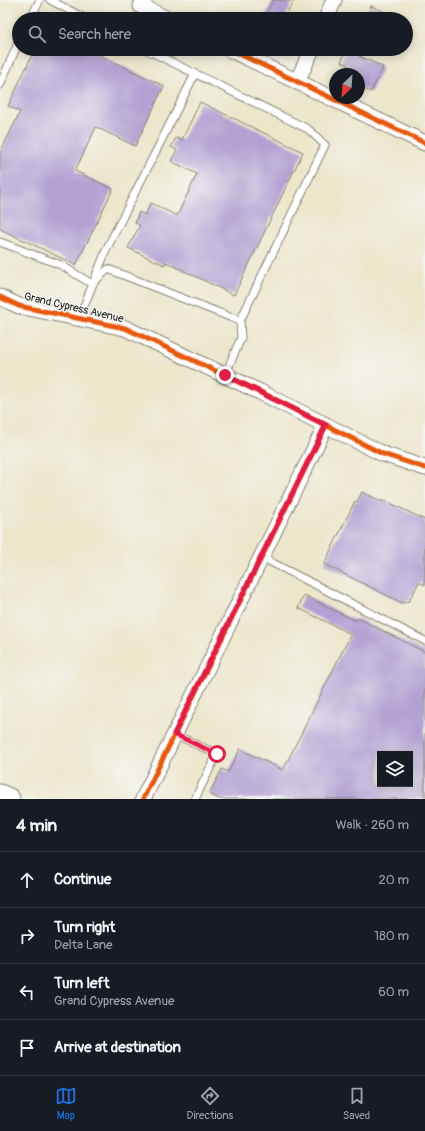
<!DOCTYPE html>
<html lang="en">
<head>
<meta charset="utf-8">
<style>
	body { margin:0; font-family:Pangolin,sans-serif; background:#242831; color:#f1f3f6 }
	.controls { position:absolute; right:12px; bottom:12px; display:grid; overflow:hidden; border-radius:0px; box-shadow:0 2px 10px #0003 }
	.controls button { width:36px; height:36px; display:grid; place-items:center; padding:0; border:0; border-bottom:1px solid #363941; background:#171b24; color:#f1f3f6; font:20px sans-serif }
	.compass { position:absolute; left:329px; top:68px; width:36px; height:36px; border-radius:50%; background:#171b24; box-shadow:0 2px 10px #0003; rotate:205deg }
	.stop { position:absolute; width:12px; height:12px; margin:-9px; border:3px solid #e11d48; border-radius:50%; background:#fff }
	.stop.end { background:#e11d48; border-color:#fff; box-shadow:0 1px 4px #0008 }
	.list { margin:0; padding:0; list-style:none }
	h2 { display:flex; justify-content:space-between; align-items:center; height:52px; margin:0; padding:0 16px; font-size:17px }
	h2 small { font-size:13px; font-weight:400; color:#9ea1a6 }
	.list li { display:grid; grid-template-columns:26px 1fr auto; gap:12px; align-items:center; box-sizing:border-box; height:56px; padding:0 16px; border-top:1px solid #363941 }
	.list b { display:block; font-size:15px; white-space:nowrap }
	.list p { margin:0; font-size:13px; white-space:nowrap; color:#9ea1a6 }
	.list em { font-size:13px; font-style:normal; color:#9ea1a6 }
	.icon { flex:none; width:22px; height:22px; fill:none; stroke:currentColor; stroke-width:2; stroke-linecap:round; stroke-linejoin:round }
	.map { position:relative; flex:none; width:425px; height:799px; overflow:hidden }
	.search { position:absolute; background:#171b24; box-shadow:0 2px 10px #0003; left:12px; right:12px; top:12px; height:44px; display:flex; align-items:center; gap:10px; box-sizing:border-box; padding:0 14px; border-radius:22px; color:#9ea1a6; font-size:15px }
	.sheet { height:276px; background:#171b24 }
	nav { display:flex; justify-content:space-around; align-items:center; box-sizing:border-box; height:56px; border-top:1px solid #363941; background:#171b24; font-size:11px; color:#9ea1a6 }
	nav a { display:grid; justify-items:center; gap:2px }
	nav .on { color:#1a73e8 }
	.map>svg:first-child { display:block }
	.building { fill:#b2a1d3; fill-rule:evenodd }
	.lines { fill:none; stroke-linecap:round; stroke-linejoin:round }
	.lane-casing { stroke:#848174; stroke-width:9 }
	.street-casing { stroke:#848174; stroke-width:17 }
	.secondary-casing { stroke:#848174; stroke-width:23 }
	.lane { stroke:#fff; stroke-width:7 }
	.street { stroke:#fff; stroke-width:15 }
	.secondary { stroke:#fff; stroke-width:21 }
	.cycleway-casing { stroke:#f6f6f2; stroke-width:8 }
	.cycleway { stroke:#e8590c; stroke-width:5 }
	.route { stroke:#e11d48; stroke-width:5 }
	.labels { text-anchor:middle; stroke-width:3; stroke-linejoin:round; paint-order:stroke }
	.street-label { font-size:11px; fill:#1c1c1c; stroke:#f6f6f2 }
</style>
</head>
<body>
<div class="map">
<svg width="425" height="799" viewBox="0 0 425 799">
	<rect width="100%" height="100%" fill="#f6f6f2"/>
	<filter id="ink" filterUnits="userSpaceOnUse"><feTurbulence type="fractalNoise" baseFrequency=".025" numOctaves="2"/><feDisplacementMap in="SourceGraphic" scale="8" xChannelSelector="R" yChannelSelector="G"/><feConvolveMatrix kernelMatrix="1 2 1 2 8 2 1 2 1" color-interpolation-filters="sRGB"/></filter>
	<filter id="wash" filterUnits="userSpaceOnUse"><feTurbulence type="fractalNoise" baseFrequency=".012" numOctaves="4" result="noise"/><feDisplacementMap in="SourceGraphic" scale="16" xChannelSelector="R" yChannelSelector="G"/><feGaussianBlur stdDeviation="0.9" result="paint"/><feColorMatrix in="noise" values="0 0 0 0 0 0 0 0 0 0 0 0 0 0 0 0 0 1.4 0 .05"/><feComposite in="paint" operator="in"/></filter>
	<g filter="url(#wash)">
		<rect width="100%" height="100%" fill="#ece6cb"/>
		<g id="blocks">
			<g class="building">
				<path d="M273,0H294L284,19H263Z"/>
				<path d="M371,6L401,19H365Z"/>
				<path d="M35,49H87L164,86L135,146L96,127L75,171L113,189L76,265L0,229V153L20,112L8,106Z"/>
				<path d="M347,49H363L359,56L383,67L371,92L359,87V74H344L348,65L341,62Z"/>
				<path d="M200,102L303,152L234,295L166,262L164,265L128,248L140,225L135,223L139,212L145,215L151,203L177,216L197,174L171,161L177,150L171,147L176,138L182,140Z"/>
				<path d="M362,492L383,502L384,500L425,520V585L419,582L409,601L402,603L324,564L355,501L357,502Z"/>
				<path d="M304,595L356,621L357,618L425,652V799H219L209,794L222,769L228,772L240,749L283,770L351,634L298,608ZM380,754H410V784H380Z"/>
			</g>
		</g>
	</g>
	<g filter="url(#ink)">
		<use href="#blocks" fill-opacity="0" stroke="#848174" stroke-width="1"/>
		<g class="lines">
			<g class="lane-casing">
				<g id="lane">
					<path d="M50,0L86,19"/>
					<path d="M30,19L40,0"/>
					<path d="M0,85L19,41"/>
					<path d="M0,242L61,265L92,284"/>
					<path d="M92,284L108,269L240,321L325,145L308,129L145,49"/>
					<path d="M79,319L107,248L195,74"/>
					<path d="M225,375L241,338L240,321"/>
					<path d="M261,557L425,641"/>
					<path d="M174,734L217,754L195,799"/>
				</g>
			</g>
			<g class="street-casing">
				<g id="street">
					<path d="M144,0L141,6L167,19"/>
					<path d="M326,19L334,0"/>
					<path d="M229,49L425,143"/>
					<path d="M297,82L312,49"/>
					<path d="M0,297L19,306L125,328L260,392L383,454L425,468"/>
					<path d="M143,799L326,425"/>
				</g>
			</g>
			<g class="secondary-casing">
				<path id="secondary" d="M0,795L9,799"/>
			</g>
			<use href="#lane" class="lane"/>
			<use href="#street" class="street"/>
			<use href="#secondary" class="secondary"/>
			<g class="cycleway-casing">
				<g id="cycleway">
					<path d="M229,49L425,143"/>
					<path d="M0,297L19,306L125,328L260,392L383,454L425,468"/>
					<path d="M143,799L326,425"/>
				</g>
			</g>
			<use href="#cycleway" class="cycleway"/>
		</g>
	</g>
	<g class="lines" filter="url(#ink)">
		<path class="route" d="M217,754L174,734L326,425L225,375"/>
	</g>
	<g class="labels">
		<g class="street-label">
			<text transform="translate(74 307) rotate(13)" y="4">Grand Cypress Avenue</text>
		</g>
	</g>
</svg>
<div class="controls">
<button><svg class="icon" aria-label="layers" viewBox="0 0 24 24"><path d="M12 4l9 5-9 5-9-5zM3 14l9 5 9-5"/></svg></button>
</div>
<svg class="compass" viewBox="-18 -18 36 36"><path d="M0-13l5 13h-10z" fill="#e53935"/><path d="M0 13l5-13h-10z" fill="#9ea1a6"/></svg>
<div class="stop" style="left:217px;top:754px"></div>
<div class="stop end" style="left:225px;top:375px"></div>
<div class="search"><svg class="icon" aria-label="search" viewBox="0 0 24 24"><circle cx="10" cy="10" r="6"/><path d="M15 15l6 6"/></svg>Search here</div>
</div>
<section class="sheet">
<h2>4 min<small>Walk · 260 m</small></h2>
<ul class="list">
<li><svg class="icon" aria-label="ahead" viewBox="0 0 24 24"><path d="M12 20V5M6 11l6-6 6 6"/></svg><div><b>Continue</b></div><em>20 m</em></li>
<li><svg class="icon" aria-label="right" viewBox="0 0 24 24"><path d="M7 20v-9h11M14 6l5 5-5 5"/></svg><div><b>Turn right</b><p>Delta Lane</p></div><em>180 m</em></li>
<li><svg class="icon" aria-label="left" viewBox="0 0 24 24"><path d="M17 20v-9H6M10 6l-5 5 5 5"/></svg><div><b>Turn left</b><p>Grand Cypress Avenue</p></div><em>60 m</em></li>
<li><svg class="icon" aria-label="arrive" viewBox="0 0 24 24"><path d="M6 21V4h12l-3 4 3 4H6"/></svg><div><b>Arrive at destination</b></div></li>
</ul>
</section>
<nav>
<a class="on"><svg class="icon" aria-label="map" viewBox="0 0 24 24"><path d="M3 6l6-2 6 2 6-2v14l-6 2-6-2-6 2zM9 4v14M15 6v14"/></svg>Map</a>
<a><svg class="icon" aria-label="directions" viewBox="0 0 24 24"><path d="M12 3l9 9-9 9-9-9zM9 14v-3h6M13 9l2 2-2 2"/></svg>Directions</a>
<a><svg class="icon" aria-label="saved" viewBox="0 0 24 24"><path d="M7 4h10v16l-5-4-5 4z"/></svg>Saved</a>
</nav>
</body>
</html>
